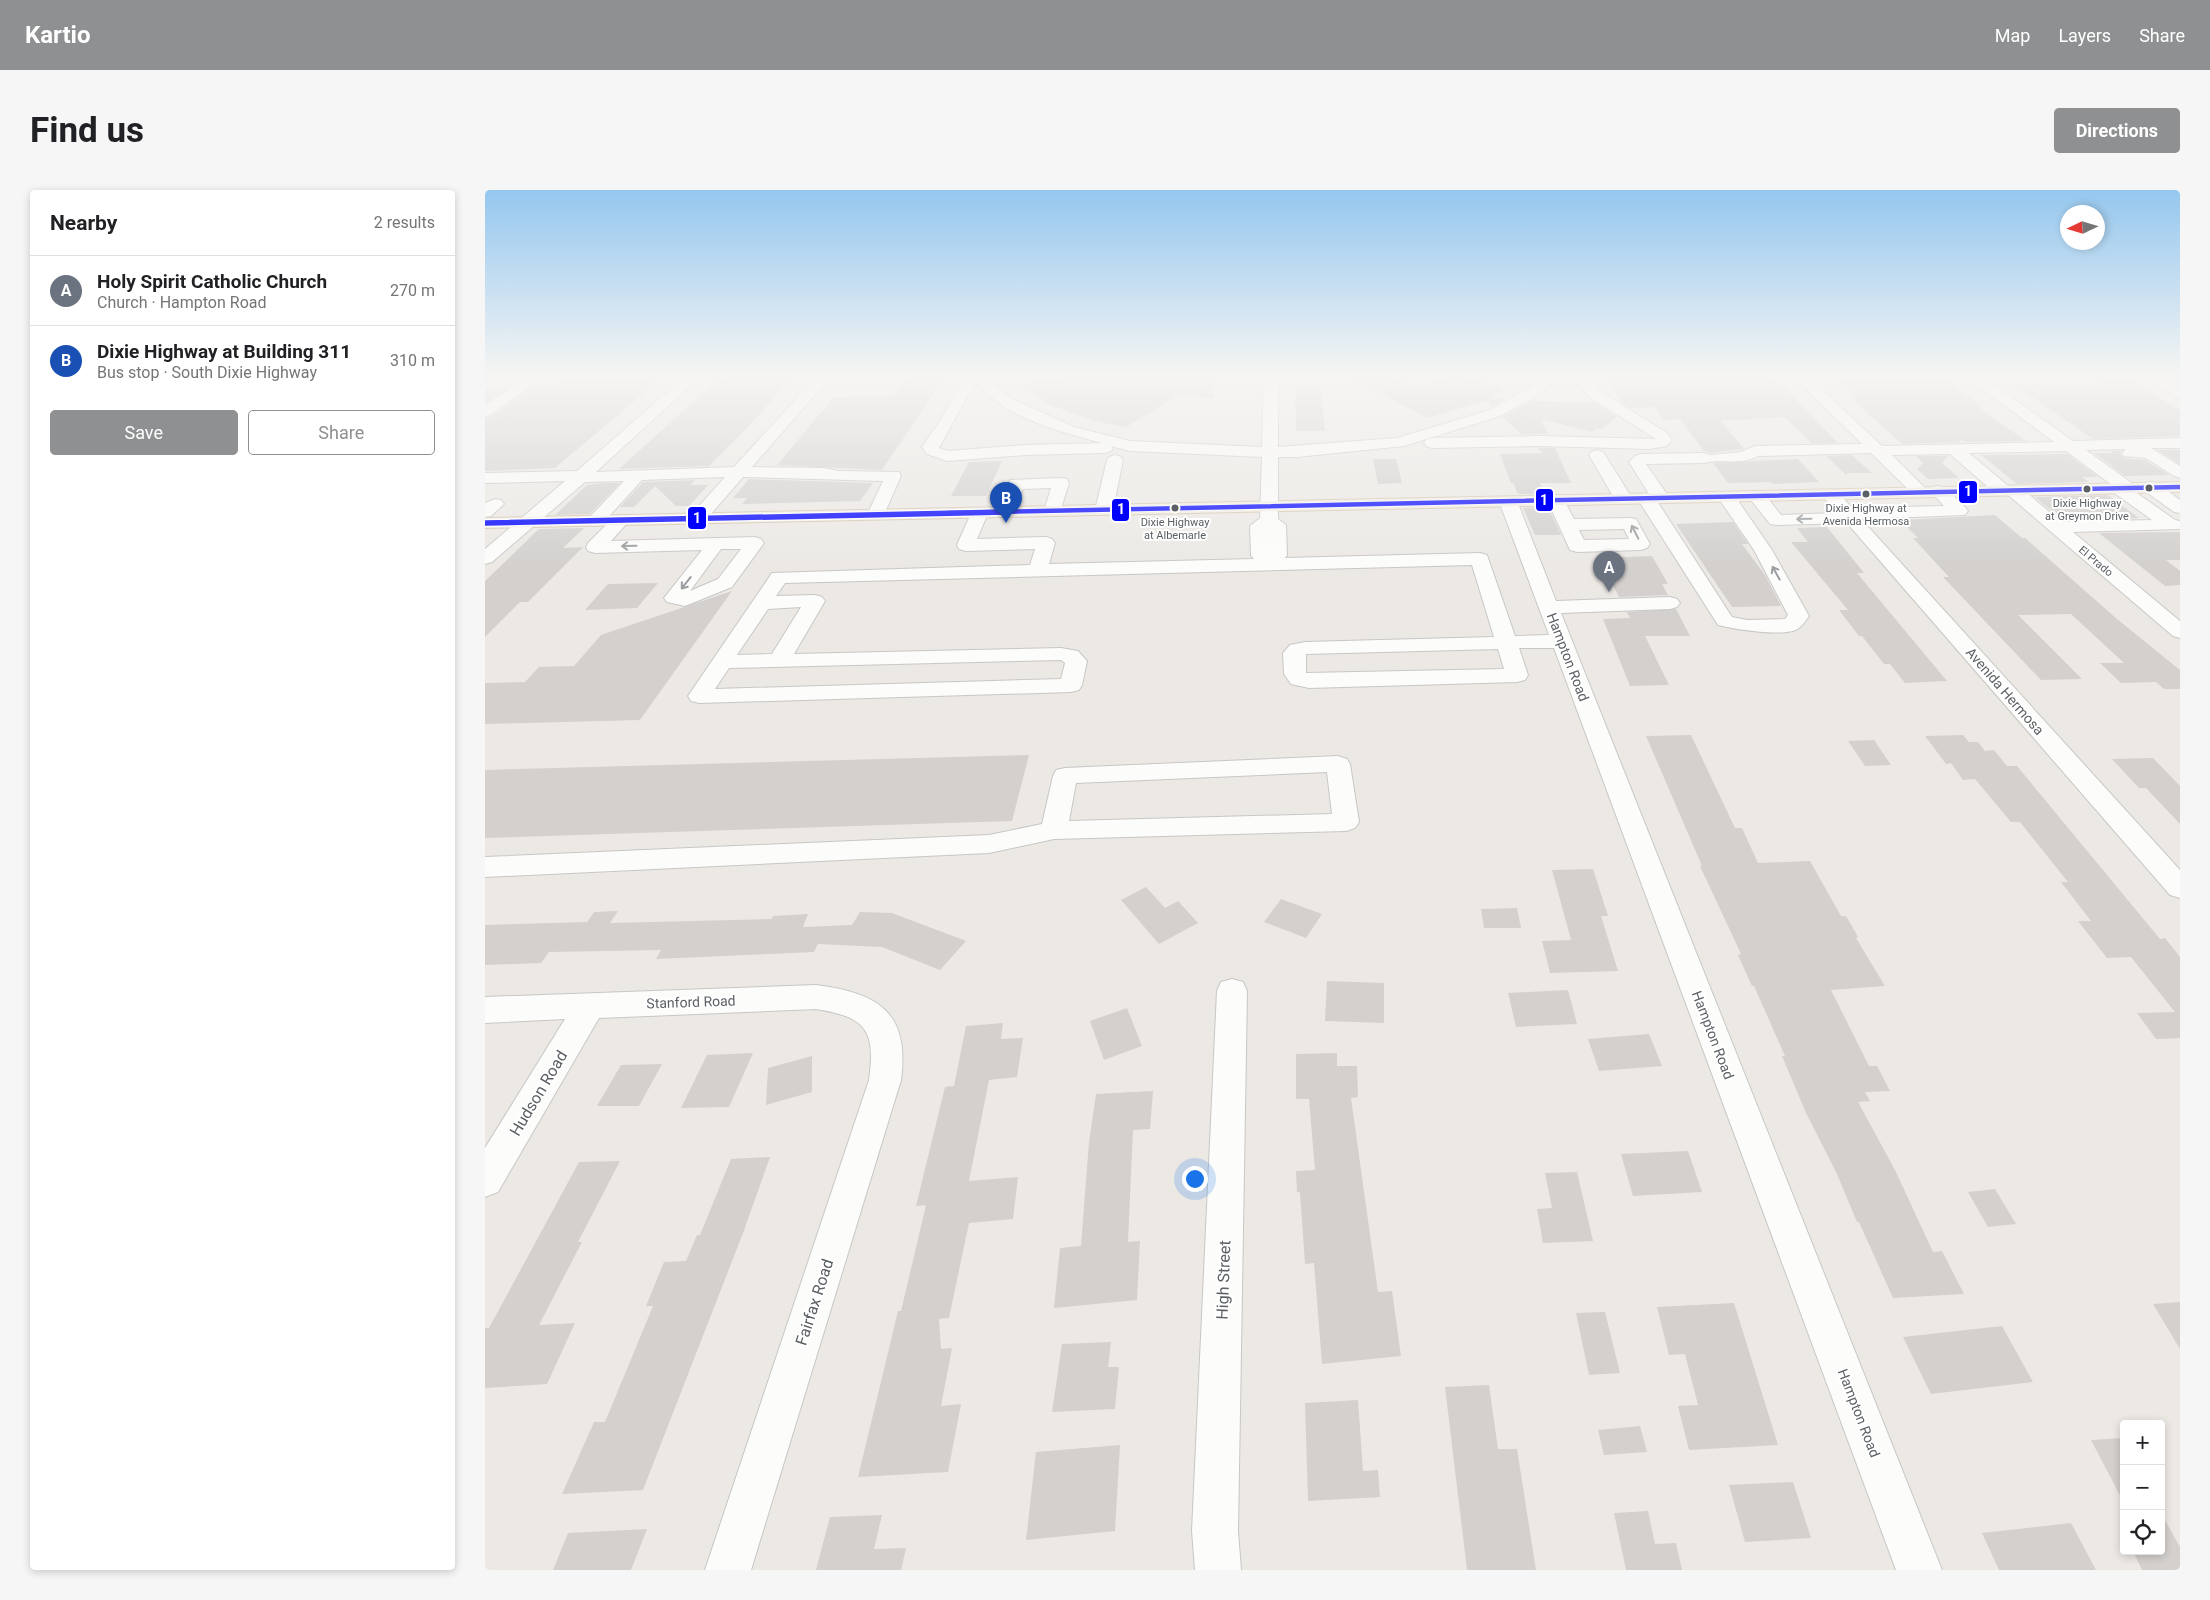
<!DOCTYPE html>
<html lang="en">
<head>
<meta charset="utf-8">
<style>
	body { margin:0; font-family:Roboto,sans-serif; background:#f6f6f6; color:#202124 }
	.controls { position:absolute; right:15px; bottom:15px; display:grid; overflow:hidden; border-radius:5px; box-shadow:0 2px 8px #0003 }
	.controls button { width:45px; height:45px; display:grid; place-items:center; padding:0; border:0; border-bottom:1px solid #e0e0e0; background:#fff; color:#202124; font:25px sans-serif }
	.compass { position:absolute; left:1575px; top:15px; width:45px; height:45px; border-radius:50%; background:#fff; box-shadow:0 2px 8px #0003; rotate:266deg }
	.you { position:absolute; left:709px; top:988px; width:18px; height:18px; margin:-12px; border:4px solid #fff; border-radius:50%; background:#1a73e8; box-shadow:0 0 0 8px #1a73e833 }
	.badge { display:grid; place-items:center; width:32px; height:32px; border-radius:50%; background:#8e9091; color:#fff; font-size:16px; font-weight:700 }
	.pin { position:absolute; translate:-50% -41px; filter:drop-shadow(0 1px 2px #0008) }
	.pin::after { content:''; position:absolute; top:26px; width:18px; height:15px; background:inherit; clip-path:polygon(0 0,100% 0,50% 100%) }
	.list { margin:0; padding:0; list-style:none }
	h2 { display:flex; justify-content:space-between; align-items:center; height:65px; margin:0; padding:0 20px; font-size:21px }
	h2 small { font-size:16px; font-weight:400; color:#757577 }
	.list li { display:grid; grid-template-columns:32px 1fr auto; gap:15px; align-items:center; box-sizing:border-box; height:70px; padding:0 20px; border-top:1px solid #e0e0e0 }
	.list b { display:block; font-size:19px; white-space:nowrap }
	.list p { margin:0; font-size:16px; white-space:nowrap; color:#757577 }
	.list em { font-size:16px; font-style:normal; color:#757577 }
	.actions { display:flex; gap:10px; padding:15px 20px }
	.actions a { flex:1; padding:11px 0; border:1px solid #8e9091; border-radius:5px; text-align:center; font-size:18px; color:#8e9091 }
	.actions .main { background:#8e9091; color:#fff }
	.icon { flex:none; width:28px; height:28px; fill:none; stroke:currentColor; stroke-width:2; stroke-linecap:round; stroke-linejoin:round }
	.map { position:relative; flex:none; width:1695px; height:1380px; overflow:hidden; border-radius:5px }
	header { display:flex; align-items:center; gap:30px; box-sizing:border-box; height:70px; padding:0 25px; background:#8e9091; color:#fff }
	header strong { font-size:24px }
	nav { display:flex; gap:28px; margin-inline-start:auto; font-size:18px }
	.intro { display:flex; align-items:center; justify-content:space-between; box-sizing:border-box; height:120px; padding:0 30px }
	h1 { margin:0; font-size:35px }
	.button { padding:12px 22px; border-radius:5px; background:#8e9091; color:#fff; font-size:18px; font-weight:700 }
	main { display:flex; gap:30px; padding:0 30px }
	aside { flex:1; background:#fff; border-radius:5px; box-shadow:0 2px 8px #0003 }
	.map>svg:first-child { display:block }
	.building { fill:#d3d0ce }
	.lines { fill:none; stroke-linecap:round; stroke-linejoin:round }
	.minor-casing { stroke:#c7c7c6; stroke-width:2 }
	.major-casing { stroke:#d5c7b1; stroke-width:2 }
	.minor { fill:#fcfcfb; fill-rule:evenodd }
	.major { fill:#f3efe7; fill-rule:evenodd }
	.bus-1-far1-casing { stroke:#fff; stroke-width:6 }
	.bus-1-casing { stroke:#fff; stroke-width:8 }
	.bus-1-far1 { stroke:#00f; stroke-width:4.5 }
	.bus-1 { stroke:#00f; stroke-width:5.5 }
	.oneway { stroke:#9b9ea0 }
	.bus-dot { fill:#5b6064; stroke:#fff; stroke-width:2 }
	.labels { text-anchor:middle; stroke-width:4; stroke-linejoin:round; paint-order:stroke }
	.far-bus-label { font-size:11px; fill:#5b6064; stroke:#fff }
	.far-street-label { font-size:11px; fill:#5b6064; stroke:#fff }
	.street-label { font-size:14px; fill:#5b6064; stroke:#fff }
	.near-street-label { font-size:16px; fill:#5b6064; stroke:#fff }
	.line-badge { stroke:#fff; stroke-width:2 }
	.badge-label { font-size:14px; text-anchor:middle; font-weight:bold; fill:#fff }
</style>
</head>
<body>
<header>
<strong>Kartio</strong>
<nav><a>Map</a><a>Layers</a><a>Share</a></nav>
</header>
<div class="intro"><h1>Find us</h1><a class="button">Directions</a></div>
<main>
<aside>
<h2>Nearby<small>2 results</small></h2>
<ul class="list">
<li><span class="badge" style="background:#6b7280">A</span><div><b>Holy Spirit Catholic Church</b><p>Church · Hampton Road</p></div><em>270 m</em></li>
<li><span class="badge" style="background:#1a4fb4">B</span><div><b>Dixie Highway at Building 311</b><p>Bus stop · South Dixie Highway</p></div><em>310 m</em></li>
</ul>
<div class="actions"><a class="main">Save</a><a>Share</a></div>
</aside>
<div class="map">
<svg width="1695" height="1380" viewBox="0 0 1695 1380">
	<rect width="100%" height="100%" fill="#ece9e5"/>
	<g class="building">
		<path d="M239,184H311L264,236L224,276L134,279Z"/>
		<path d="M424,184H460L453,194H455L397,280L292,275L349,207L409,206Z"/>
		<path d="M587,184H726L729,208L694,205L641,237L615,232L567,216L532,195Z"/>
		<path d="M858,184H900L935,199L967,184L1020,198L1004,209H1020L1007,217L1000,211L942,228Z"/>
		<path d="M1118,184H1286L1353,253H1327L1299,227L1236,231L1259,259L1225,263L1219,261L1195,229L1179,230L1169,217L1145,218L1138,214Z"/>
		<path d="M179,186L70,278L0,281V228L6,227L46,198H65L75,190Z"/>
		<path d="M1456,187L1497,216H1492L1541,251L1480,252L1477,250L1474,252L1417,254L1366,208H1371L1351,188Z"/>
		<path d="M1647,192L1695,220V246L1608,249L1528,194Z"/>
		<path d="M810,196H835L840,241H811Z"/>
		<path d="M0,199H22L0,213Z"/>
		<path d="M1047,211L1111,213L1132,227L1117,239L1112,238L1107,242L1056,229L1063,244H1037L1017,227Z"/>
		<path d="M1052,258H1070L1086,293H1055L1060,304H1033L1028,293H1026L1015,264L1058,263Z"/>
		<path d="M1673,260H1695V274Z"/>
		<path d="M1626,261H1636L1635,264L1639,268L1660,270L1684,285L1640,286L1609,263H1628Z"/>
		<path d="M1582,264L1613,287H1597L1604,292L1532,294L1496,265Z"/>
		<path d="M1367,265L1387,283H1363L1361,285L1341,266Z"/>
		<path d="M1431,266H1463L1457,273L1474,288L1443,289L1432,279L1438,273Z"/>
		<path d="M888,269H911L917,293L893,294Z"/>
		<path d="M1313,269L1334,292L1287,294L1286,292L1243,293L1228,273Z"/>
		<path d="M517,271L501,306H466L484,272Z"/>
		<path d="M264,289L388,293L375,311L257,314L262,308H248Z"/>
		<path d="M210,290L205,295H223L204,316H191L170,296L149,317H135L158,292Z"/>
		<path d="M118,293H135L105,324L70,325L102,295Z"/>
		<path d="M1623,305L1654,328L1578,330L1550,307Z"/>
		<path d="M1063,317L1076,345H1050L1038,318Z"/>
		<path d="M1510,325L1537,348H1540L1632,429L1695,480V499H1679L1671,492L1636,493L1615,473H1639L1586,424L1533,425L1597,489L1556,490L1458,387H1464L1428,348H1433L1415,330Z"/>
		<path d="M1248,332L1263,354H1257L1280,385L1296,416L1247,417L1191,334Z"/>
		<path d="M1342,337L1379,383H1372L1462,491L1420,493L1405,474H1399L1377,446H1374L1354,420H1363L1306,352H1323L1312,338Z"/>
		<path d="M99,338L78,358L98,357L43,412H35L0,447V391L54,339Z"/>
		<path d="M1695,342V370H1681L1695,381V395L1680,396L1614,343Z"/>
		<path d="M1167,366L1183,394H1177L1183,405L1134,407L1114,368Z"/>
		<path d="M173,393L152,418L100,420L123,394Z"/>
		<path d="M247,401L155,530L0,534V493L40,492L54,477L89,476L116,445Z"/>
		<path d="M1191,419L1205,446H1160L1184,495L1145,496L1118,429L1145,428L1142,422Z"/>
		<path d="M1206,545L1250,638H1257L1273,673L1325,671L1356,726H1361L1373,747L1371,748L1400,796L1346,800L1384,876H1392L1405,901L1380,902L1385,911L1373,912L1410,980L1448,1062L1457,1061L1479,1104L1408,1108L1374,1032H1372L1351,982L1321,923L1297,866H1300L1269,796H1267L1253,765L1256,764L1215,676H1217L1161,546Z"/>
		<path d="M1478,545L1484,552H1493L1500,561L1509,560L1522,576H1532L1675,749L1680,748L1695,767V848L1671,849L1652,823L1690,822L1646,767L1622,768L1593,731H1606L1576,692H1583L1535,632H1526L1490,589L1478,590L1466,573L1461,574L1440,546Z"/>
		<path d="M1389,550L1406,575L1380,576L1363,551Z"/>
		<path d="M544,565L527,631L0,648V580Z"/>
		<path d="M1668,568L1695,596V634L1661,598H1654L1627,569Z"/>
		<path d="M1108,679L1123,726H1116L1133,781L1065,783L1057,751L1086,750L1067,680Z"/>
		<path d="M661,697L680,718L693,711L713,733L674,754L636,710Z"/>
		<path d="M796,709L837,724L821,748L779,732Z"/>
		<path d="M1032,718L1036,738H999L996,719Z"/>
		<path d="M133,721L125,733L287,729L288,726L323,724L318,737L367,735L375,722L407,723L481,751L455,780L397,757L333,754L329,762L171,769L176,760L64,762L56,773L0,775V735L102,732L109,722Z"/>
		<path d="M842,791L899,793V833L840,831Z"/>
		<path d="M1083,800L1092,834L1031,837L1023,803Z"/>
		<path d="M642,818L657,856L619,870L605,831Z"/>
		<path d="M518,833L516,849L538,848L532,887L504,890L484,991L533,987L528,1029L484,1033L464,1128L454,1129L456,1159L467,1158L456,1216L476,1214L463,1282L373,1287L413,1121H416L441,1015L431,1016L460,897L469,896L481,836Z"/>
		<path d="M1164,844L1177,876L1114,881L1103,849Z"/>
		<path d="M268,863L244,917L196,918L222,865Z"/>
		<path d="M852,863V876H872L873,907L866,908L893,1102L907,1101L916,1166L837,1174L829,1073L820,1074L815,1002H812L811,981L830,980L824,909H811V864Z"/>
		<path d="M327,866V902L281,915L283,878Z"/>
		<path d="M177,874L154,916H112L136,875Z"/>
		<path d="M668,901L665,939L648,940L643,1052L655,1051L652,1110L569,1118L575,1058L596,1056L604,952L611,904Z"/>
		<path d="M1203,961L1217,1002L1148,1006L1136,964Z"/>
		<path d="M285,967L258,1043L158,1300L77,1304L109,1232H120L168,1116H161L179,1072L201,1071L212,1045H215L246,969Z"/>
		<path d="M135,971L93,1052H97L54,1135L90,1133L62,1194L0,1198V1138H4L94,972Z"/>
		<path d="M1092,982L1108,1051L1058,1053L1052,1019L1067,1018L1060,983Z"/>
		<path d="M1510,999L1531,1034L1503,1037L1483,1002Z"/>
		<path d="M1695,1112V1159L1668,1114Z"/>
		<path d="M1249,1113L1293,1255L1204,1260L1193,1216L1213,1215L1200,1164L1184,1165L1172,1117Z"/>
		<path d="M1120,1122L1135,1183L1104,1185L1091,1123Z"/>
		<path d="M1517,1136L1548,1192L1446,1204L1418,1147Z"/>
		<path d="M626,1152L623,1177H634L630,1219L567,1222L577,1154Z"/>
		<path d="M1004,1195L1013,1259H1032L1051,1380H982L960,1197Z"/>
		<path d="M873,1210L878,1281L893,1280L895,1307L823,1311L820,1213Z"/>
		<path d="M1155,1236L1162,1262L1119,1265L1113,1240Z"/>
		<path d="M1639,1248V1313L1606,1250Z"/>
		<path d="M635,1255L630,1341L541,1350L551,1262Z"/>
		<path d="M1308,1292L1326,1348L1260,1352L1244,1295Z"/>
		<path d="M1163,1321L1170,1354L1191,1353L1197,1380H1141L1129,1323Z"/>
		<path d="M1676,1323L1695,1357V1380H1657L1648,1361H1676Z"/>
		<path d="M397,1325L389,1359L421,1358L416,1380H331L345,1327Z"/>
		<path d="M1586,1333L1611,1380H1514L1497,1343Z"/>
		<path d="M162,1339L146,1380H68L83,1343Z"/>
	</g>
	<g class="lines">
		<g class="minor-casing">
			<g id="minor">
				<path d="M0,184H42L35,188L0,191Z"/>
				<path d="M47,184H63L5,225L0,226V215Z"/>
				<path d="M203,184H218L111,282L249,277L334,184H348L267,277L338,278L354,281L414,282L416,286L397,329H385L382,325L398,291L258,287L218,333L212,334L206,333L203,329L206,325L240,287L157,290L116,335L110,336L104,335L101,331L139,291L100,292L7,372L0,374V359L80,291L0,293V283L92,281Z"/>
				<path d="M481,184H497L527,209L589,237L645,251L777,257L779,184H793V257L912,248L1005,220L1043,199L1061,184H1076L1053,205L1015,226L919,256L812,267H793V329L801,335L802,365L800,368L995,363L1002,365L1030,446L1064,445L1014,311L1017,307H1029L1032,311L1071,411L1185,407L1192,409L1195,413L1192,417L1185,419L1076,423L1457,1380H1411L1069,458H1034L1043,485L1040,490L1032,492L824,498L806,494L799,484L798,463L805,455L820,452L1009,447L987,375L300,393L291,406L330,405L337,407L340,411L309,464L576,458L593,461L602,471L597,495L594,500L586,502L214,513L206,511L203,506L287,383L545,375L550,359L481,361L474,359L472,355L488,319H500L503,323L492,349L561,347L567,349L570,353L564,374L769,369L766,365L765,336L775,328L777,267L645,261L626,256L628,258L626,261L620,263L540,265L462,271L442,264L437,257L457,228ZM490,192C499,200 508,209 517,215C547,235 583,244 617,253L540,255L463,261L454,258ZM316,417L287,464L252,465L283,419ZM1013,459L1019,479L821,483V464ZM576,470L580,473L576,489L230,499L244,478Z"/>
				<path d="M1082,184H1096L1116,202L1182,243L1187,250L1181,256L1165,259L1055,256L947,258L941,256L939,253L941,250L947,248L1055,246L1171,249L1106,208Z"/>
				<path d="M1306,184H1320L1397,256L1569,252L1481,187L1479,184H1494L1588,251L1695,248V258H1666L1695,276V288L1689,286L1661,268L1639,266L1637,263L1641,259L1601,260L1648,294L1650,298L1649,301L1690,330L1695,331V339L1588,342L1695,431V448L1688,446L1522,304H1511L1465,264L1407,265L1444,302L1442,306H1430L1386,263L1273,266C1255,276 1237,268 1219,273L1161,274L1184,307L1181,311H1172L1247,427L1262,430L1300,429L1303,425L1269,360L1232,306L1235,302H1247L1287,360L1324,426C1321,430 1318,435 1314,438C1302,448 1248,439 1233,435L1152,308L1155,304H1164L1144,272L1150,266L1156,264L1219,263L1225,265L1256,262L1270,256L1377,254ZM1581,261L1627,295L1626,298L1628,302L1667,330L1576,332L1534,296H1523L1484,263Z"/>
				<path d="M1652,184H1668L1695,198V208Z"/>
				<path d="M1112,260L1118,262L1120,265L1147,308L1144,312H1132L1129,308L1104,265L1106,262Z"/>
				<path d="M630,265L636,267L638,270L628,320L625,324H613L610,320L622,270L624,267Z"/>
				<path d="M576,288L582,289L584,293L574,325H562L559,321L566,298L538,299L527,326H515L512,322L525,290Z"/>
				<path d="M1666,292L1672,293L1695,310V323L1689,322L1660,301L1658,297L1660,293Z"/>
				<path d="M1453,296L1459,297L1480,317L1483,321L1480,325L1376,329L1695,680V708L1685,705L1362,333L1291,335L1285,334L1262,305L1265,301H1277L1296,325L1352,323L1336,304L1339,300H1351L1367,318L1459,316L1445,301L1447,297Z"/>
				<path d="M1071,305L1077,306L1089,329L1145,328L1151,329L1165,354L1162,358L1156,360L1092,362L1085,360L1062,310L1065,306ZM1139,339L1144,349L1099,350L1094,340Z"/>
				<path d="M10,309L16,310L19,314L6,326L0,327V313Z"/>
				<path d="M136,325L142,326L145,330L126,351L270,347L276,349L279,353L247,397L200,416L182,412L179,408L217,360L110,363L103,361L101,357L103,353L130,326ZM236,359H256L233,389L205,401Z"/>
				<path d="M853,566L862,569L865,574L874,632L870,638L861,641L569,649L504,663L0,687V667L504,645L557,634L568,586L571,580L580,578ZM842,582L847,624L584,631L591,593Z"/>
				<path d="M747,789L758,792L762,801L753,1341L756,1380H710L707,1341L732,801L736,792Z"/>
				<path d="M331,795C393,803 425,822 416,890L266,1380H220L384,890C391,840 381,827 331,819L114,828L13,1002L0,1007V958L80,829L0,833V807Z"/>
			</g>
		</g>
		<g class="major-casing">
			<path id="major" d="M1695,292V302L0,338V328Z"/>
		</g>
		<use href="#minor" class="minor"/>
		<use href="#major" class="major"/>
		<g class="bus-1-far1-casing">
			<path id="bus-1-far1" d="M463,323L1695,297"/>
		</g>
		<g class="bus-1-casing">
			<path id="bus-1" d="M0,333L522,322"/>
		</g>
		<use href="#bus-1-far1" class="bus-1-far1"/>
		<use href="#bus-1" class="bus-1"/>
	</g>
	<defs><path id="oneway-shaft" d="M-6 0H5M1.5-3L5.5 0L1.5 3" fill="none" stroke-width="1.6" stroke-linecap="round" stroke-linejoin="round" transform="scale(1.25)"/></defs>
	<g class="oneway">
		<use href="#oneway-shaft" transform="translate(1319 329) rotate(179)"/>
		<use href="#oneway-shaft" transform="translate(1150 342) rotate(-117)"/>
		<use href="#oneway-shaft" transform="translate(144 356) rotate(179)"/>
		<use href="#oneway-shaft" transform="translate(1291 383) rotate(-119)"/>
		<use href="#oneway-shaft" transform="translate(201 393) rotate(128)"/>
	</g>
	<linearGradient id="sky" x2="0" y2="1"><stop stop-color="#95c7ee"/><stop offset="0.49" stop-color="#f6f5f3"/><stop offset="1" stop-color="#f6f5f3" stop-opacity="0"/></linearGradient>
	<rect width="1695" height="377" fill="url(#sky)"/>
	<g class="bus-dot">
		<circle cx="1664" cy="298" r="4.5"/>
		<circle cx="1602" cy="299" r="4.5"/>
		<circle cx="1381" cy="304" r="4.5"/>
		<circle cx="690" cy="318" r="4.5"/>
	</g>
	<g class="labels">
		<g class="far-bus-label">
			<text x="1602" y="317">Dixie Highway<tspan x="1602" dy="13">at Greymon Drive</tspan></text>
			<text x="1381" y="322">Dixie Highway at<tspan x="1381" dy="13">Avenida Hermosa</tspan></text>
			<text x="690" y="336">Dixie Highway<tspan x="690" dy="13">at Albemarle</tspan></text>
		</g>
		<g class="far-street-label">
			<text transform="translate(1611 371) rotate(40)" y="4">El Prado</text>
		</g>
		<g class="street-label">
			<text transform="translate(1083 467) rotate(69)" y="5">Hampton Road</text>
			<text transform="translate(1520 501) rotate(49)" y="5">Avenida Hermosa</text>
			<text transform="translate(206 812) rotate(-2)" y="5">Stanford Road</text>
			<text transform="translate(1228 845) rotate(69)" y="5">Hampton Road</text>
			<text transform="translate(1374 1223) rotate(69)" y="5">Hampton Road</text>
		</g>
		<g class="near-street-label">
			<text transform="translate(53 903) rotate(-59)" y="6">Hudson Road</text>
			<text transform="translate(738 1090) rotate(-88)" y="6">High Street</text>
			<text transform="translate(329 1112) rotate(-72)" y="6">Fairfax Road</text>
		</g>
	</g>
	<g class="line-badge">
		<rect x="1473" y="290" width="20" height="24" rx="5" fill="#00f"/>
		<rect x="1050" y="298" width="19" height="24" rx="5" fill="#00f"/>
		<rect x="626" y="308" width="19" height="24" rx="5" fill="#00f"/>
		<rect x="202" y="316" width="20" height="24" rx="5" fill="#00f"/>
	</g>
	<g class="badge-label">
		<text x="1483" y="306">1</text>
		<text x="1059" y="315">1</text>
		<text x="636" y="324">1</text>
		<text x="212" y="333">1</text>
	</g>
</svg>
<div class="controls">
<button>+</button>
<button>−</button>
<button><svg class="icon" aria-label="locate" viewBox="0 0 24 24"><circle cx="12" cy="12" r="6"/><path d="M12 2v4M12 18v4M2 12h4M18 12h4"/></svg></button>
</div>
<svg class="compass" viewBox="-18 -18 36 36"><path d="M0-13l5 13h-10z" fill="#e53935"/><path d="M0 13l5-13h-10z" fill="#757577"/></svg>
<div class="you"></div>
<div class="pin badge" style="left:1124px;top:402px;background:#6b7280">A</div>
<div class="pin badge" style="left:521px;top:333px;background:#1a4fb4">B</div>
</div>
</main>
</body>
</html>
